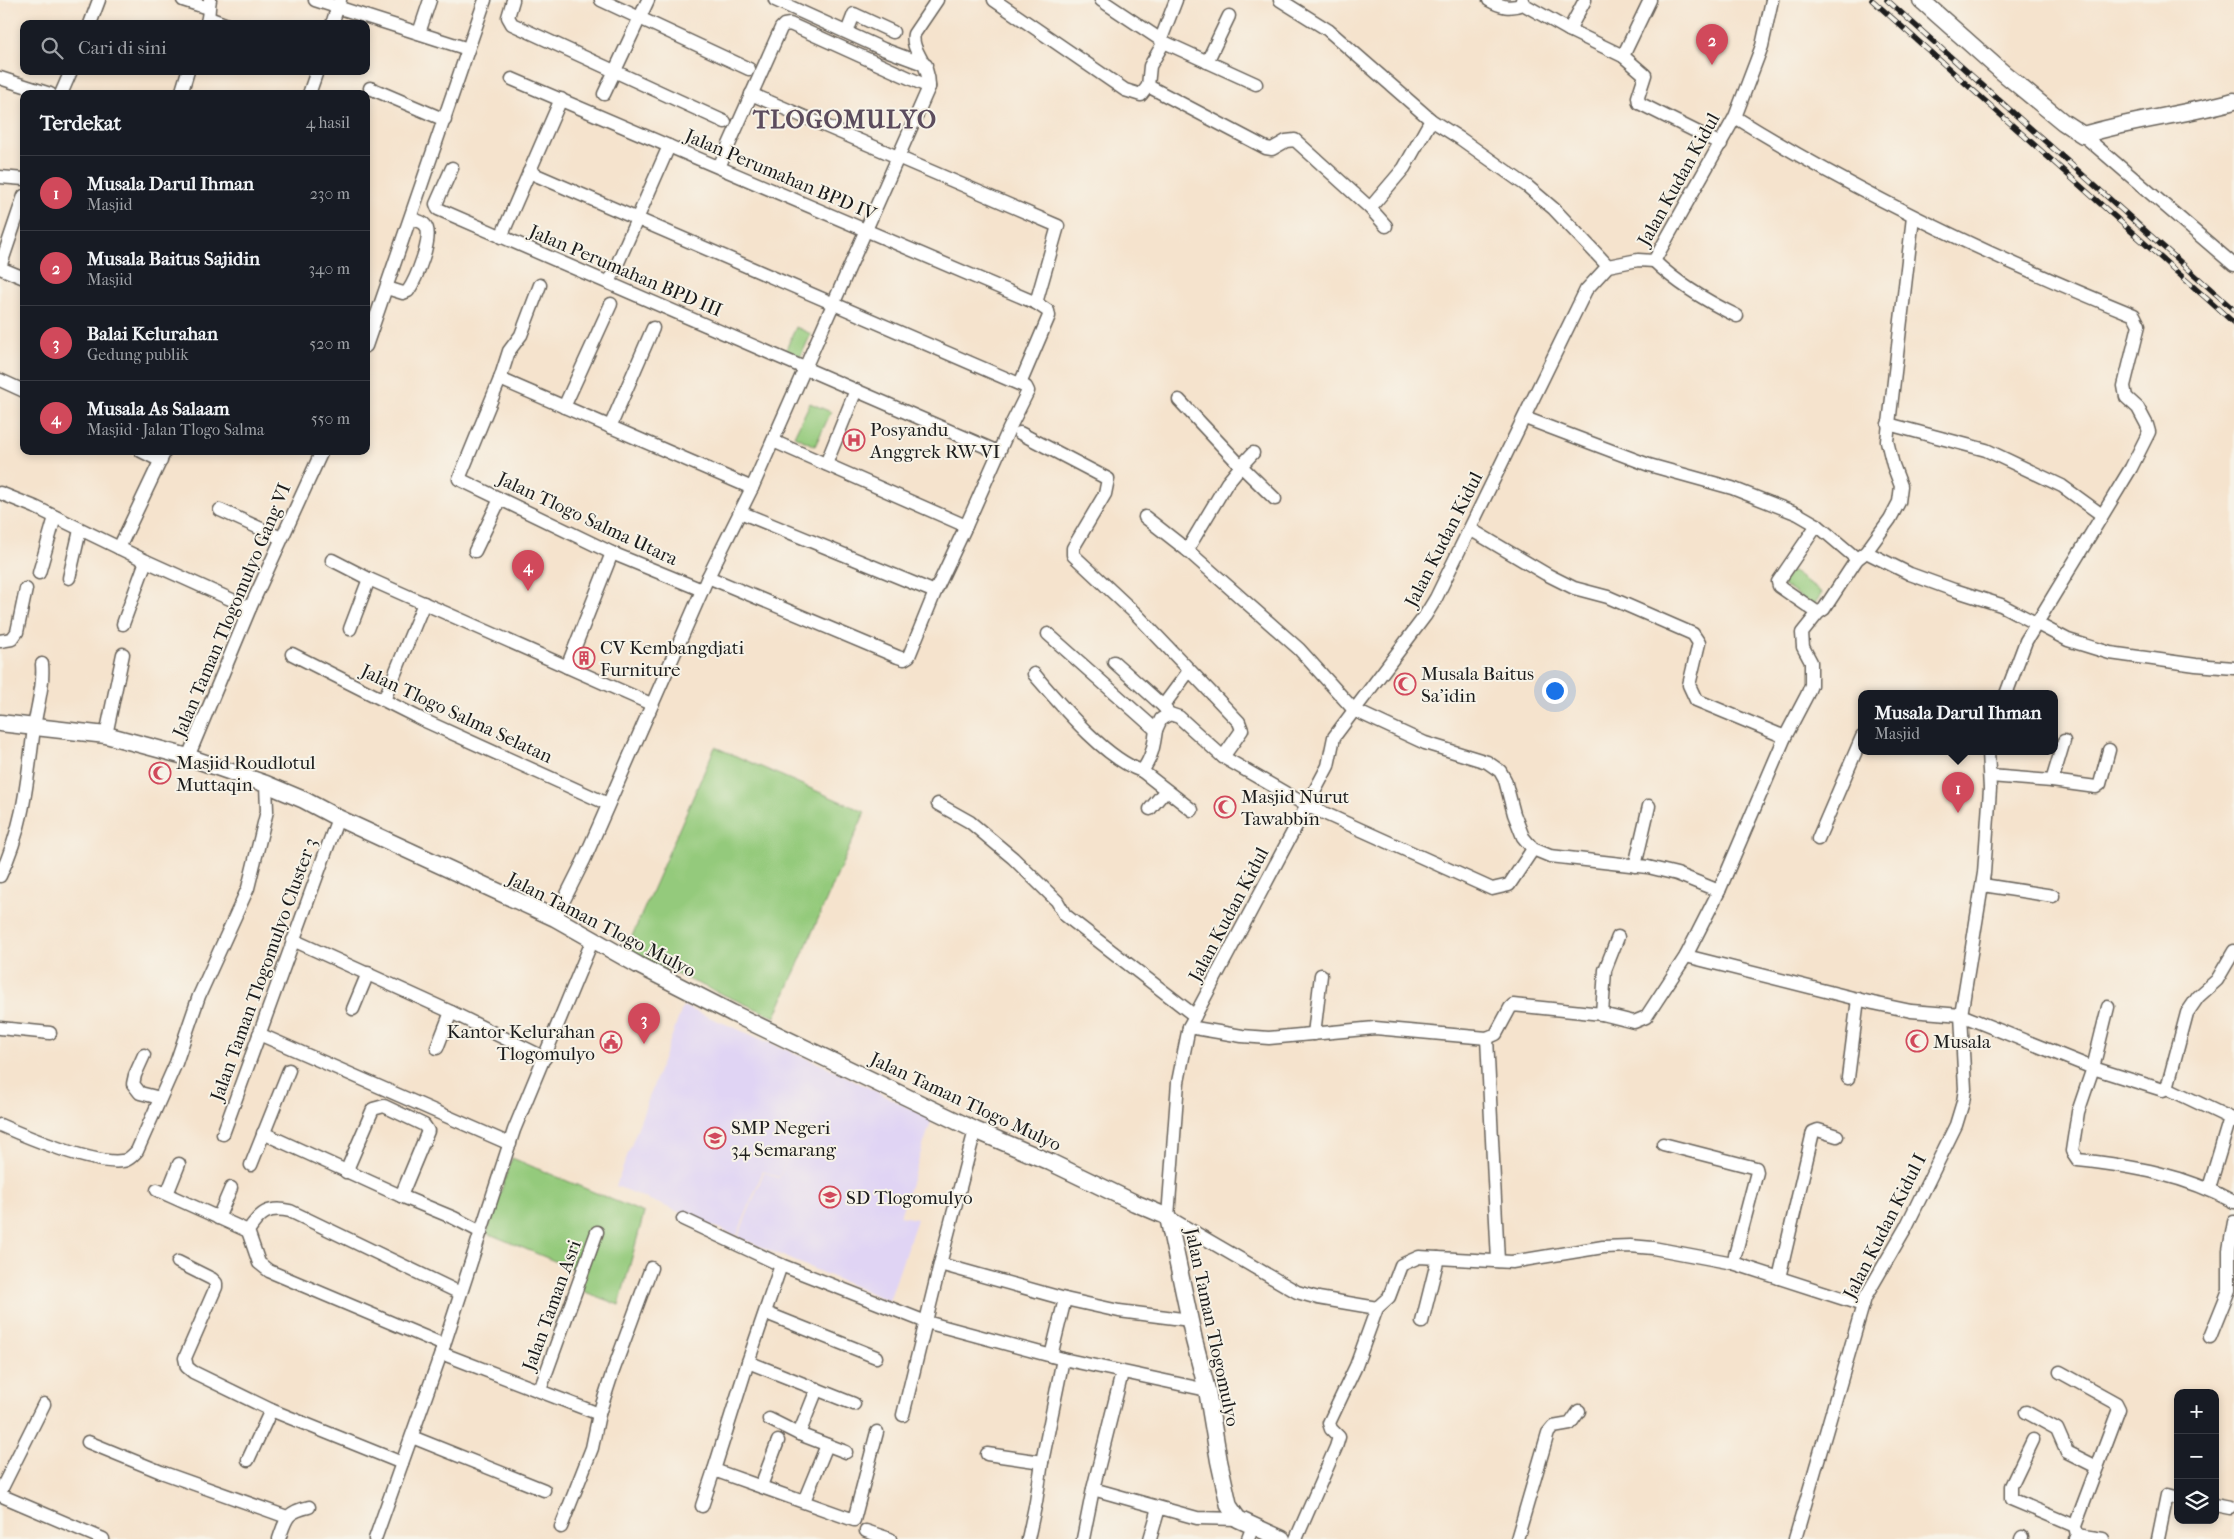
<!DOCTYPE html>
<html lang="id">
<head>
<meta charset="utf-8">
<style>
	body { margin:0; font-family:"IM FELL French Canon",serif; background:#242831; color:#f1f3f6 }
	.controls { position:absolute; right:15px; bottom:15px; display:grid; overflow:hidden; border-radius:10px; box-shadow:0 2px 8px #0003 }
	.controls button { width:45px; height:45px; display:grid; place-items:center; padding:0; border:0; border-bottom:1px solid #363941; background:#171b24; color:#f1f3f6; font:25px sans-serif }
	.you { position:absolute; left:1554px; top:690px; width:18px; height:18px; margin:-12px; border:4px solid #fff; border-radius:50%; background:#1a73e8; box-shadow:0 0 0 8px #1a73e833 }
	.badge { display:grid; place-items:center; width:32px; height:32px; border-radius:50%; background:#d1495b; color:#fff; font-size:16px; font-weight:700 }
	.pin { position:absolute; translate:-50% -41px; filter:drop-shadow(0 1px 2px #0008) }
	.pin::after { content:''; position:absolute; top:26px; width:18px; height:15px; background:inherit; clip-path:polygon(0 0,100% 0,50% 100%) }
	.popup { position:absolute; left:1858px; top:690px; width:200px; height:65px; box-sizing:border-box; display:grid; place-content:center; border-radius:10px; background:#171b24; filter:drop-shadow(0 1px 4px #0005); font-size:16px; white-space:nowrap; color:#9ea1a6 }
	.popup b { font-size:19px; color:#f1f3f6 }
	.popup::after { content:''; position:absolute; left:50%; top:100%; margin-left:-10px; border:10px solid transparent; border-top-color:#171b24 }
	.list { margin:0; padding:0; list-style:none }
	h2 { display:flex; justify-content:space-between; align-items:center; height:65px; margin:0; padding:0 20px; font-size:21px }
	h2 small { font-size:16px; font-weight:400; color:#9ea1a6 }
	.list li { display:grid; grid-template-columns:32px 1fr auto; gap:15px; align-items:center; box-sizing:border-box; height:75px; padding:0 20px; border-top:1px solid #363941 }
	.list b { display:block; font-size:19px; white-space:nowrap }
	.list p { margin:0; font-size:16px; white-space:nowrap; color:#9ea1a6 }
	.list em { font-size:16px; font-style:normal; color:#9ea1a6 }
	.icon { flex:none; width:28px; height:28px; fill:none; stroke:currentColor; stroke-width:2; stroke-linecap:round; stroke-linejoin:round }
	.map { position:relative; flex:none; width:2234px; height:1539px; overflow:hidden }
	.search { position:absolute; background:#171b24; box-shadow:0 2px 8px #0003; left:20px; top:20px; width:350px; height:55px; display:flex; align-items:center; gap:12px; box-sizing:border-box; padding:0 18px; border-radius:10px; color:#9ea1a6; font-size:19px }
	.panel { position:absolute; background:#171b24; box-shadow:0 2px 8px #0003; left:20px; top:90px; width:350px; height:365px; border-radius:10px }
	.map>svg:first-child { display:block }
	.built { fill:#e0d4f4 }
	.green { fill:#94ca7c; stroke:#58734c }
	.lines { fill:none; stroke-linecap:round; stroke-linejoin:round }
	.minor-casing { stroke:#68625a; stroke-width:15 }
	.tertiary-casing { stroke:#68625a; stroke-width:19 }
	.minor { stroke:#fff; stroke-width:12 }
	.tertiary { stroke:#fff; stroke-width:16 }
	.rail-casing { stroke:#1c1c1c; stroke-width:5.5 }
	.rail { stroke:#f7f3e8; stroke-width:4; stroke-dasharray:11; stroke-linecap:butt }
	.labels { text-anchor:middle; stroke-width:4; stroke-linejoin:round; paint-order:stroke }
	.street-label { font-size:19px; fill:#1c1c1c; stroke:#f7f3e8 }
	.poi-label { font-size:19px; fill:#1c1c1c; stroke:#f7f3e8; text-anchor:start }
	.district-label { font-size:24px; font-weight:bold; letter-spacing:1px; fill:#5c4c5d; stroke:#f7f3e8 }
</style>
</head>
<body>
<div class="map">
<svg width="2234" height="1539" viewBox="0 0 2234 1539">
	<rect width="100%" height="100%" fill="#f7f3e8"/>
	<filter id="ink" filterUnits="userSpaceOnUse"><feTurbulence type="fractalNoise" baseFrequency=".02" numOctaves="2"/><feDisplacementMap in="SourceGraphic" scale="10" xChannelSelector="R" yChannelSelector="G"/><feConvolveMatrix kernelMatrix="1 2 1 2 8 2 1 2 1" color-interpolation-filters="sRGB"/></filter>
	<filter id="wash" filterUnits="userSpaceOnUse"><feTurbulence type="fractalNoise" baseFrequency=".0096" numOctaves="4" result="noise"/><feDisplacementMap in="SourceGraphic" scale="20" xChannelSelector="R" yChannelSelector="G"/><feGaussianBlur stdDeviation="1.12" result="paint"/><feColorMatrix in="noise" values="0 0 0 0 0 0 0 0 0 0 0 0 0 0 0 0 0 1.4 0 .05"/><feComposite in="paint" operator="in"/></filter>
	<g filter="url(#wash)">
		<rect width="100%" height="100%" fill="#f5e3cd"/>
		<path class="built" d="M683,1006L827,1067L932,1119L900,1216L917,1219L889,1301L738,1237L764,1172L779,1178L791,1150L779,1177L763,1171L737,1236L616,1186Z"/>
		<g class="green">
			<path d="M796,327L811,334L799,360L784,354Z"/>
			<path d="M810,403L831,412L815,446L794,436Z"/>
			<path d="M1791,571L1822,593L1813,606L1782,584Z"/>
			<path d="M715,747L865,812L775,1017L625,952Z"/>
			<path d="M512,1158L644,1213L619,1305L580,1290L586,1274L487,1233Z"/>
		</g>
	</g>
	<g filter="url(#ink)">
		<g class="lines">
			<g class="minor-casing">
				<g id="minor">
					<path d="M183,0L208,8"/>
					<path d="M315,0L468,49"/>
					<path d="M513,0L508,17L512,24L725,122"/>
					<path d="M601,0L749,69"/>
					<path d="M775,0L883,49L926,65"/>
					<path d="M994,0L1125,90L1141,95L1148,86L1150,66L1164,42"/>
					<path d="M1101,0L1164,42L1256,84"/>
					<path d="M1280,0L1328,30L1431,120L1461,139L1527,186L1554,209L1608,266"/>
					<path d="M1489,0C1501,7 1510,9 1523,4"/>
					<path d="M1522,0L1523,4L1569,30L1623,56L1645,75L1638,97L1639,103L1721,144"/>
					<path d="M1772,0L1762,46L1735,117L1654,261L1638,260L1608,266L1586,290L1436,598L1425,616L1334,737L1328,766L1189,1027L1178,1082L1168,1217L1297,1292L1318,1298L1377,1308L1389,1297L1401,1265L1419,1257L1512,1262L1603,1247L1630,1246L1653,1248L1733,1263L1863,1305"/>
					<path d="M209,18L225,24"/>
					<path d="M90,24L99,0"/>
					<path d="M206,24C210,16 208,8 210,0"/>
					<path d="M332,24L340,0"/>
					<path d="M1569,30L1585,0"/>
					<path d="M847,32L854,14L893,32"/>
					<path d="M419,33L430,0"/>
					<path d="M1161,39L1176,0"/>
					<path d="M1623,56L1650,0"/>
					<path d="M1207,62L1229,16"/>
					<path d="M0,78L50,94"/>
					<path d="M512,79L1036,303L1048,311L1049,316L1020,384"/>
					<path d="M1148,86L1266,148L1272,149L1286,141L1295,140L1370,208L1386,226"/>
					<path d="M370,88L445,120"/>
					<path d="M61,94L71,71"/>
					<path d="M181,94L188,71"/>
					<path d="M309,94L317,71"/>
					<path d="M604,94L648,0"/>
					<path d="M751,94L1058,226L1036,303"/>
					<path d="M1735,117C1862,196 1996,259 2134,315L2139,325L2124,386L2126,397L2138,408L2147,425L2149,432L2131,468L2026,641L2006,694"/>
					<path d="M2083,135L2234,265"/>
					<path d="M719,167L781,28L784,25L790,24L929,87"/>
					<path d="M452,168L436,204L438,209L998,452"/>
					<path d="M529,172L1026,387L1028,391L1009,429L966,526"/>
					<path d="M0,177L24,179"/>
					<path d="M1370,208L1404,168L1431,120"/>
					<path d="M501,237L561,99"/>
					<path d="M1654,261C1679,285 1706,301 1737,316"/>
					<path d="M0,267L24,196"/>
					<path d="M0,268L24,278"/>
					<path d="M609,283L669,146"/>
					<path d="M540,285L521,335L509,351L500,379L459,479L612,553L702,590"/>
					<path d="M387,288L403,293L408,291C415,281 435,235 425,225C422,221 415,220 411,219"/>
					<path d="M366,346L485,0"/>
					<path d="M500,379L752,488"/>
					<path d="M0,380L24,391"/>
					<path d="M1179,400L1241,466L1227,483L1187,550"/>
					<path d="M564,407L611,304"/>
					<path d="M1525,418L1649,465L1732,488L1798,514L1817,525L1857,559"/>
					<path d="M1888,424L1986,450L2062,486L2102,515"/>
					<path d="M610,427L653,328"/>
					<path d="M1020,433L1108,479L1105,494L1073,548V555L1137,615L1239,722L1242,730L1223,757"/>
					<path d="M141,451L161,461"/>
					<path d="M1253,453L1241,466L1275,499"/>
					<path d="M826,464L856,390"/>
					<path d="M0,493L35,507L146,561L250,608"/>
					<path d="M220,510L281,538"/>
					<path d="M740,512L935,592"/>
					<path d="M1145,517L1187,550L1299,649L1354,710L1425,743L1487,762L1500,771L1505,780L1514,814L1523,837L1533,849L1550,856L1648,867L1677,874L1719,891"/>
					<path d="M1817,525L1778,582L1779,586L1818,613"/>
					<path d="M1470,529L1546,574L1574,588L1608,597L1693,634L1699,643L1689,685L1696,700L1785,737"/>
					<path d="M119,548L165,451"/>
					<path d="M475,551L500,499"/>
					<path d="M1866,552L1910,574L1954,590L2001,605L2068,640L2110,653L2196,665L2234,668"/>
					<path d="M332,560L369,579L651,704"/>
					<path d="M39,573L55,517"/>
					<path d="M708,577L898,657L904,659L909,656L935,592L966,526L773,441"/>
					<path d="M69,578L80,530"/>
					<path d="M123,624L146,561"/>
					<path d="M350,629L369,579"/>
					<path d="M1048,634L1156,730L1161,719L1170,714L1179,717L1223,757L1306,805L1492,889L1509,885L1533,849"/>
					<path d="M0,641L12,639L17,632L26,589"/>
					<path d="M292,654L423,720L608,804"/>
					<path d="M1114,662L1163,706"/>
					<path d="M567,667L612,553"/>
					<path d="M1034,674C1060,704 1105,759 1142,771C1152,758 1154,745 1156,730"/>
					<path d="M384,700L424,603"/>
					<path d="M1167,711L1163,706L1189,671"/>
					<path d="M106,735L123,654"/>
					<path d="M188,757L250,608L322,451"/>
					<path d="M1142,771L1192,810"/>
					<path d="M1990,776L2052,781L2096,787L2100,784L2109,750"/>
					<path d="M2052,781L2064,741"/>
					<path d="M938,804L970,822L1013,858L1057,901L1065,915L1195,1016"/>
					<path d="M1150,809L1166,790"/>
					<path d="M1818,839L1862,737"/>
					<path d="M1635,866L1649,806"/>
					<path d="M0,876C24,826 27,782 34,728C37,706 44,686 42,664"/>
					<path d="M1983,885L2053,896"/>
					<path d="M555,918L584,860L708,577L752,488L929,87C930,63 910,51 914,34L937,0"/>
					<path d="M293,940L451,1012L545,1058"/>
					<path d="M1686,956L1873,1003L1911,1011L1961,1015L2093,1068L2078,1112L2072,1151L2078,1160C2133,1166 2185,1175 2234,1202"/>
					<path d="M2108,1007L2093,1068L2163,1090L2167,1088L2230,1118L2234,1122"/>
					<path d="M353,1009L368,973"/>
					<path d="M1602,1014L1605,970L1618,937"/>
					<path d="M1189,1027L1242,1036L1269,1038L1375,1028L1487,1038L1496,1034L1510,1008L1513,1005L1602,1014L1634,1022L1646,1017L1686,956L1719,891L1785,737L1807,695L1811,685V662L1803,647L1802,633L1818,613L1824,609L1857,559L1866,552L1890,519L1899,502L1901,486L1893,465L1887,441L1913,217"/>
					<path d="M0,1028L50,1033"/>
					<path d="M259,1034L510,1144"/>
					<path d="M1314,1034L1321,975"/>
					<path d="M1487,1038L1498,1261"/>
					<path d="M437,1048L451,1012"/>
					<path d="M144,1055L135,1075L133,1084L140,1093L160,1098"/>
					<path d="M1848,1078L1858,999"/>
					<path d="M2167,1088L2187,1013L2198,997L2217,980L2234,951"/>
					<path d="M0,1125C27,1137 94,1165 122,1161C128,1161 133,1155 137,1151L176,1063L199,996L248,888L267,811L266,784"/>
					<path d="M263,1133L401,1196L454,1218L481,1232"/>
					<path d="M223,1134L338,818"/>
					<path d="M1663,1144L1756,1168L1757,1172L1733,1263"/>
					<path d="M251,1165L289,1070"/>
					<path d="M346,1172L373,1109L384,1106L424,1125L428,1131L401,1196"/>
					<path d="M2209,1188L2230,1118"/>
					<path d="M157,1190L248,1231"/>
					<path d="M167,1194L179,1164"/>
					<path d="M218,1218L231,1188"/>
					<path d="M683,1219L781,1265"/>
					<path d="M178,1262L212,1279L216,1283V1287L185,1358L187,1367L193,1372L271,1410L402,1463"/>
					<path d="M940,1264L1065,1299L1119,1311L1190,1320"/>
					<path d="M1779,1278L1813,1132L1818,1130L1837,1136"/>
					<path d="M766,1313L876,1357"/>
					<path d="M1422,1322L1438,1258"/>
					<path d="M2210,1337L2229,1290V1250L2234,1222"/>
					<path d="M444,1345L269,1271L259,1263L248,1231C260,1213 268,1206 290,1211L460,1293"/>
					<path d="M441,1353L599,1414"/>
					<path d="M1051,1356L1065,1299"/>
					<path d="M748,1362L714,1470L854,1520L877,1432"/>
					<path d="M2060,1372L2116,1403L2119,1409L2075,1526L2077,1535L2075,1539"/>
					<path d="M540,1390L597,1232"/>
					<path d="M854,1404L748,1362L781,1265L926,1322L1063,1359L1207,1390"/>
					<path d="M2026,1412L2057,1429L2067,1452L2097,1467"/>
					<path d="M903,1415L940,1264L975,1130"/>
					<path d="M769,1419L799,1434L846,1452"/>
					<path d="M799,1434L817,1389"/>
					<path d="M412,1437L544,1490"/>
					<path d="M2033,1440L2011,1486V1499L2075,1526"/>
					<path d="M88,1442L161,1472L287,1517"/>
					<path d="M987,1454L1042,1462L1063,1359"/>
					<path d="M248,1460L271,1410"/>
					<path d="M761,1486L778,1441"/>
					<path d="M1093,1489L1197,1518L1238,1519"/>
					<path d="M0,1492L44,1404"/>
					<path d="M0,1495L103,1539"/>
					<path d="M804,1501L827,1445"/>
					<path d="M2215,1505L2230,1508"/>
					<path d="M702,1506L714,1470"/>
					<path d="M561,1527L592,1448L599,1414L612,1374L651,1268"/>
					<path d="M866,1531L890,1539"/>
					<path d="M2077,1535L2103,1539"/>
					<path d="M279,1539C286,1519 286,1512 309,1507"/>
					<path d="M375,1539L444,1345L514,1130L593,939"/>
					<path d="M1028,1539L1036,1502L1042,1462"/>
					<path d="M1083,1539L1093,1489L1122,1373"/>
					<path d="M1150,1539L1159,1508"/>
					<path d="M1248,1539L1253,1526"/>
					<path d="M1296,1539L1336,1447L1339,1437L1331,1429L1329,1423L1356,1366L1377,1308"/>
					<path d="M1517,1539L1548,1433L1553,1427L1570,1424L1579,1411"/>
					<path d="M1795,1539L1865,1298L1906,1227L1956,1125L1963,1102L1965,1089L1961,1015L1984,873L1990,789L1988,752"/>
					<path d="M2021,1539L2022,1537"/>
					<path d="M2158,1539L2167,1495L2178,1498"/>
				</g>
			</g>
			<g class="tertiary-casing">
				<g id="tertiary">
					<path d="M1921,0L2001,71L2063,122L2083,135C2132,120 2184,115 2234,101"/>
					<path d="M0,723L106,735L188,757L266,784L304,800L338,818L555,918L638,965L732,1013L975,1130L1050,1162L1135,1203L1168,1217L1194,1340L1207,1390L1219,1461L1229,1506L1238,1519L1282,1539"/>
				</g>
			</g>
			<use href="#minor" class="minor"/>
			<use href="#tertiary" class="tertiary"/>
			<g class="rail-casing">
				<g id="rail">
					<path d="M1872,0L2234,323"/>
					<path d="M1887,0L2234,310"/>
				</g>
			</g>
			<use href="#rail" class="rail"/>
		</g>
	</g>
	<defs>
		<g id="hospital-ring" transform="scale(1.125)"><circle r="9.5" fill="#f7f3e8" stroke="#d1495b" stroke-width="1.5"/><path d="M-5-5h3v3.5h4V-5h3V5h-3V1.5h-4V5h-3Z" fill="#d1495b"/></g>
		<g id="building-ring" transform="scale(1.125)"><circle r="9.5" fill="#f7f3e8" stroke="#d1495b" stroke-width="1.5"/><path d="M-4-6H4V6H1V3H-1V6H-4ZM-2.5-4.3h1.7v1.8h-1.7ZM.8-4.3h1.7v1.8H.8ZM-2.5-1h1.7V.8h-1.7ZM.8-1h1.7V.8H.8Z" fill="#d1495b"/></g>
		<g id="mosque-ring" transform="scale(1.125)"><circle r="9.5" fill="#f7f3e8" stroke="#d1495b" stroke-width="1.5"/><path d="M3.5-4.9A6 6 0 1 0 3.5 4.9A5 5 0 1 1 3.5-4.9Z" fill="#d1495b"/></g>
		<g id="civic-ring" transform="scale(1.125)"><circle r="9.5" fill="#f7f3e8" stroke="#d1495b" stroke-width="1.5"/><path d="M-.6-6.5H3V-4.5H.6V-3L4-1V1h2V6H-6V1h2V-1L-.6-3ZM-1.2 2.5V6h2.4V2.5Z" fill="#d1495b"/></g>
		<g id="school-ring" transform="scale(1.125)"><circle r="9.5" fill="#f7f3e8" stroke="#d1495b" stroke-width="1.5"/><path d="M0-5L7-2L0 1L-7-2ZM-4 1L0 2.5L4 1V4Q0 6-4 4Z" fill="#d1495b"/></g>
	</defs>
	<g fill-rule="evenodd">
		<use href="#hospital-ring" x="854" y="440"/>
		<use href="#building-ring" x="584" y="658"/>
		<use href="#mosque-ring" x="1405" y="684"/>
		<use href="#mosque-ring" x="160" y="773"/>
		<use href="#mosque-ring" x="1225" y="807"/>
		<use href="#mosque-ring" x="1917" y="1041"/>
		<use href="#civic-ring" x="611" y="1042"/>
		<use href="#school-ring" x="715" y="1138"/>
		<use href="#school-ring" x="830" y="1197"/>
	</g>
	<g class="labels">
		<g class="street-label">
			<text transform="translate(781 174) rotate(23)" y="7">Jalan Perumahan BPD IV</text>
			<text transform="translate(1678 179) rotate(-61)" y="7">Jalan Kudan Kidul</text>
			<text transform="translate(626 270) rotate(23)" y="7">Jalan Perumahan BPD III</text>
			<text transform="translate(588 518) rotate(25)" y="7">Jalan Tlogo Salma Utara</text>
			<text transform="translate(1443 539) rotate(-63)" y="7">Jalan Kudan Kidul</text>
			<text transform="translate(231 610) rotate(-67)" y="7">Jalan Taman Tlogomulyo Gang VI</text>
			<text transform="translate(457 713) rotate(25)" y="7">Jalan Tlogo Salma Selatan</text>
			<text transform="translate(1228 914) rotate(-62)" y="7">Jalan Kudan Kidul</text>
			<text transform="translate(602 924) rotate(27)" y="7">Jalan Taman Tlogo Mulyo</text>
			<text transform="translate(263 969) rotate(-70)" y="7">Jalan Taman Tlogomulyo Cluster 3</text>
			<text transform="translate(966 1101) rotate(25)" y="7">Jalan Taman Tlogo Mulyo</text>
			<text transform="translate(1884 1226) rotate(-63)" y="7">Jalan Kudan Kidul I</text>
			<text transform="translate(551 1305) rotate(-70)" y="7">Jalan Taman Asri</text>
			<text transform="translate(1213 1327) rotate(78)" y="7">Jalan Taman Tlogomulyo</text>
		</g>
		<g class="poi-label">
			<text x="870" y="436">Posyandu<tspan x="870" dy="22">Anggrek RW VI</tspan></text>
			<text x="600" y="654">CV Kembangdjati<tspan x="600" dy="22">Furniture</tspan></text>
			<text x="1421" y="680">Musala Baitus<tspan x="1421" dy="22">Sa'idin</tspan></text>
			<text x="176" y="769">Masjid Roudlotul<tspan x="176" dy="22">Muttaqin</tspan></text>
			<text x="1241" y="803">Masjid Nurut<tspan x="1241" dy="22">Tawabbin</tspan></text>
			<text x="595" y="1038" text-anchor="end">Kantor Kelurahan<tspan x="595" dy="22">Tlogomulyo</tspan></text>
			<text x="1933" y="1048">Musala</text>
			<text x="731" y="1134">SMP Negeri<tspan x="731" dy="22">34 Semarang</tspan></text>
			<text x="846" y="1204">SD Tlogomulyo</text>
		</g>
		<g class="district-label">
			<text x="845" y="128">TLOGOMULYO</text>
		</g>
	</g>
</svg>
<div class="controls">
<button>+</button>
<button>−</button>
<button><svg class="icon" aria-label="layers" viewBox="0 0 24 24"><path d="M12 4l9 5-9 5-9-5zM3 14l9 5 9-5"/></svg></button>
</div>
<div class="you"></div>
<div class="pin badge" style="left:1958px;top:813px">1</div>
<div class="popup"><b>Musala Darul Ihman</b>Masjid</div>
<div class="pin badge" style="left:1712px;top:65px">2</div>
<div class="pin badge" style="left:644px;top:1044px">3</div>
<div class="pin badge" style="left:528px;top:591px">4</div>
<div class="search"><svg class="icon" aria-label="search" viewBox="0 0 24 24"><circle cx="10" cy="10" r="6"/><path d="M15 15l6 6"/></svg>Cari di sini</div>
<section class="panel">
<h2>Terdekat<small>4 hasil</small></h2>
<ul class="list">
<li><span class="badge">1</span><div><b>Musala Darul Ihman</b><p>Masjid</p></div><em>230 m</em></li>
<li><span class="badge">2</span><div><b>Musala Baitus Sajidin</b><p>Masjid</p></div><em>340 m</em></li>
<li><span class="badge">3</span><div><b>Balai Kelurahan</b><p>Gedung publik</p></div><em>520 m</em></li>
<li><span class="badge">4</span><div><b>Musala As Salaam</b><p>Masjid · Jalan Tlogo Salma</p></div><em>550 m</em></li>
</ul>
</section>
</div>
</body>
</html>
